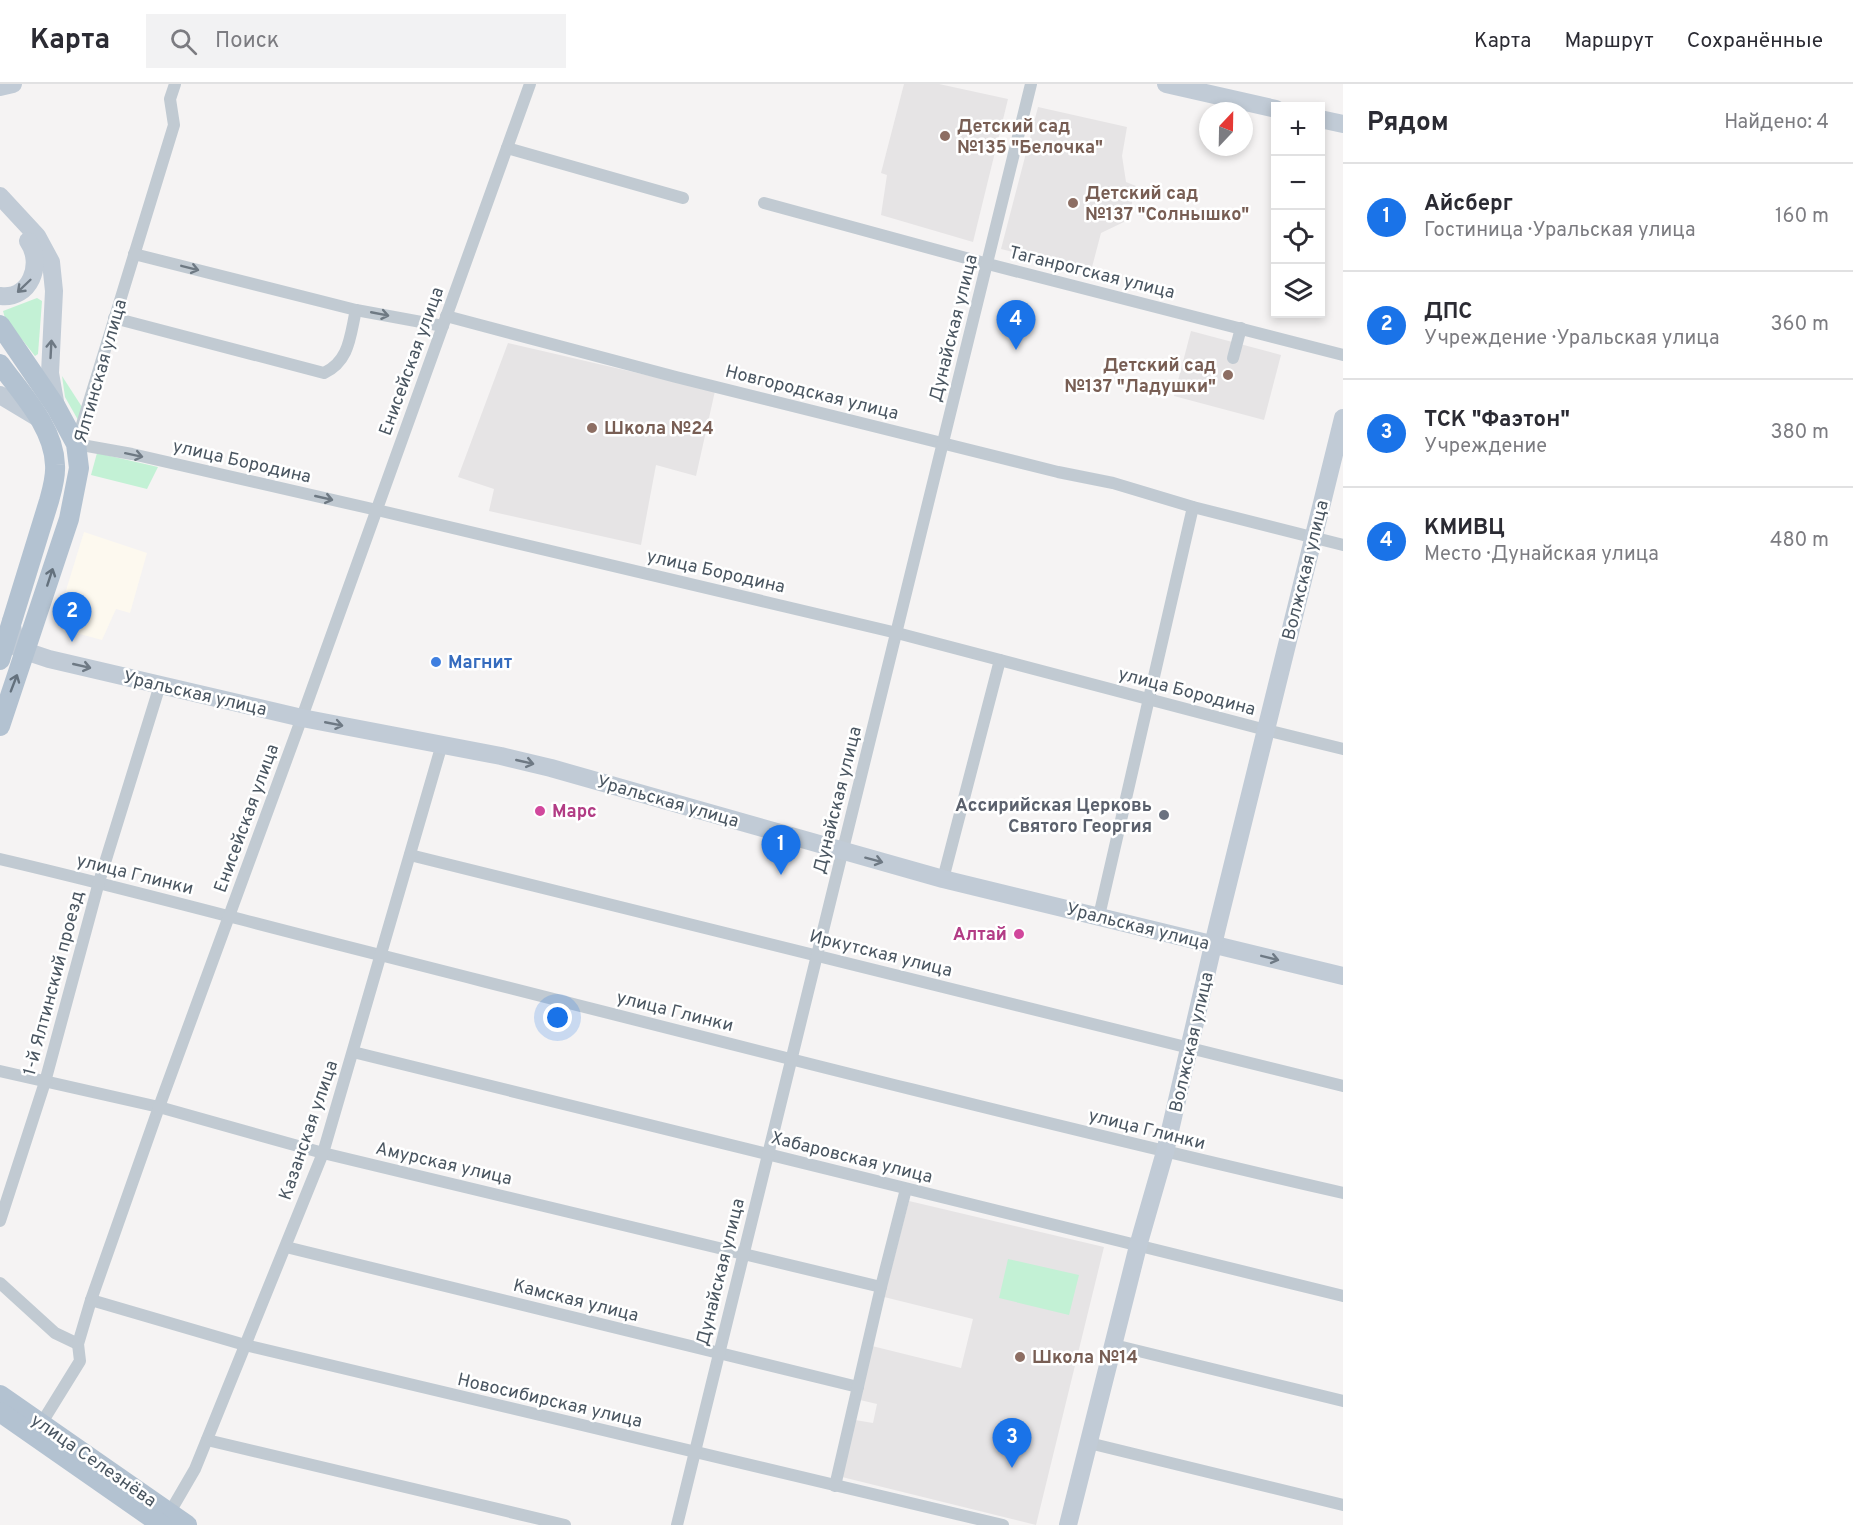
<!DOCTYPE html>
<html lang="ru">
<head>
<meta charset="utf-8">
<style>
	body { margin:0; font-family:Overpass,sans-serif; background:#f2f2f3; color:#2b2b33 }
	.controls { position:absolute; right:18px; top:18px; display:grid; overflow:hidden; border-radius:0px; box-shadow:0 3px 9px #0003 }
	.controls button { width:54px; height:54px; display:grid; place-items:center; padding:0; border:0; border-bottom:2px solid #e1e1e2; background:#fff; color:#2b2b33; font:30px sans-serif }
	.compass { position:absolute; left:1199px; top:18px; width:54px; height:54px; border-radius:50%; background:#fff; box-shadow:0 3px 9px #0003; rotate:22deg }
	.you { position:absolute; left:558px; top:934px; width:21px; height:21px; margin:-15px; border:4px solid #fff; border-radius:50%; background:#1a73e8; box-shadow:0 0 0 9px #1a73e833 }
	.badge { display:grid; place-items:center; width:39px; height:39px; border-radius:50%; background:#1a73e8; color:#fff; font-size:20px; font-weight:700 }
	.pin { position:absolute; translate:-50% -50px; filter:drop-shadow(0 2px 3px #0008) }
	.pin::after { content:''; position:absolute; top:32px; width:21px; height:18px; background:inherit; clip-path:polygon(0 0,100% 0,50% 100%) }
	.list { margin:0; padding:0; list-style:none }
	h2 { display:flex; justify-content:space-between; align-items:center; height:78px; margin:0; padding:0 24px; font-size:26px }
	h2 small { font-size:20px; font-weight:400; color:#7c7c81 }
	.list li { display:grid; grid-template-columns:39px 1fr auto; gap:18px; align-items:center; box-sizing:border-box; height:108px; padding:0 24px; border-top:2px solid #e1e1e2 }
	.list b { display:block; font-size:22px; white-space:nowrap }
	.list p { margin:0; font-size:20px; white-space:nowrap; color:#7c7c81 }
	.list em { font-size:20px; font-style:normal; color:#7c7c81 }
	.icon { flex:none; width:33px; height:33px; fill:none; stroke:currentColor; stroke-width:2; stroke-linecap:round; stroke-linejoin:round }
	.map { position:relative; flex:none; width:1343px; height:1441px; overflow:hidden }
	header { display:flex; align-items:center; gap:36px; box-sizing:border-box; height:84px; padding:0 30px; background:#fff; border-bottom:2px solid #e1e1e2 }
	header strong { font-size:28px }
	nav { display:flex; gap:33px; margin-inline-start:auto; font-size:21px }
	.search { width:420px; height:54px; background:#f2f2f3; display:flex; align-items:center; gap:15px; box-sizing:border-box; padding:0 21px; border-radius:0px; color:#7c7c81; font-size:22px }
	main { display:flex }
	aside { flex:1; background:#fff }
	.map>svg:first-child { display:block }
	.commercial { fill:#fdf9ef }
	.education { fill:#e6e4e5 }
	.green { fill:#c3f1d5 }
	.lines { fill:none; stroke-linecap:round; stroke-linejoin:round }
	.street { stroke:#c1cad2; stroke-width:12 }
	.secondary { stroke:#c1cbd6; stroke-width:18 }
	.primary { stroke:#b3c2d1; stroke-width:20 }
	.oneway { stroke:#6e7983 }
	.oneway2 { stroke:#6e7984 }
	.oneway3 { stroke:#64717d }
	.education-dot { fill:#8d6e63; stroke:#fff; stroke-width:2 }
	.shop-dot { fill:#3f7fe0; stroke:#fff; stroke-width:2 }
	.hotel-dot { fill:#d1479c; stroke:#fff; stroke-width:2 }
	.worship-dot { fill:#6b7280; stroke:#fff; stroke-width:2 }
	.labels { text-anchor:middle; stroke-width:5; stroke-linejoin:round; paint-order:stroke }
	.education-label { font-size:18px; font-weight:bold; fill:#785e54; stroke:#fff; text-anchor:start }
	.street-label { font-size:18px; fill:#4a5661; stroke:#fff }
	.shop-label { font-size:18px; font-weight:bold; fill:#366cbe; stroke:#fff; text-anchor:start }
	.worship-label { font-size:18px; font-weight:bold; fill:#5b616d; stroke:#fff; text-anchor:end }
	.hotel-label { font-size:18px; font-weight:bold; fill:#b23c85; stroke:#fff; text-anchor:start }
</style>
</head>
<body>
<header>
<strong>Карта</strong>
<div class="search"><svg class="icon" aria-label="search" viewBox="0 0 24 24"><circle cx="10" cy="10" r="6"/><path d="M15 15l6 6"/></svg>Поиск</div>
<nav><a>Карта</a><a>Маршрут</a><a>Сохранённые</a></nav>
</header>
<main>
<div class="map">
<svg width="1343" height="1441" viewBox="0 0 1343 1441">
	<rect width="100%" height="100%" fill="#f5f3f3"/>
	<path class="commercial" d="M84,448L147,469L130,529L116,525L102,556L76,549L63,516Z"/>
	<g class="education">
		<path d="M904,0H939L1008,15L973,158L881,131L887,91L881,89Z"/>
		<path d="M1038,23L1127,43L1122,72L1126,98L1136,102L1128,136L1101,149L1091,187L1001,165Z"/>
		<path d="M1191,247L1281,271L1264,336L1174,312Z"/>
		<path d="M508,259L715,307L696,392L656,381L641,461L489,427L494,405L458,393Z"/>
		<path d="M909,1117L1104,1163L1036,1441L842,1393L855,1336L873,1339L877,1320L860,1316L872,1262L961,1284L973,1235L884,1213Z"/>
	</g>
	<g class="green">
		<path d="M37,214L42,217L38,270L35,272L5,234L3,227Z"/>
		<path d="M62,292L82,323L78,336L65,313Z"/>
		<path d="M97,369L158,383L147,405L91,391Z"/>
		<path d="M1008,1175L1079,1191L1069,1231L999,1214Z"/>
	</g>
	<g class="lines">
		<g class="street">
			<path d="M175,0L170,15L174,41L76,360L132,370L377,426L897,549L1266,646L1343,665"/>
			<path d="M507,64L683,114"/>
			<path d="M764,119L988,180L1343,271"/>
			<path d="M134,170L356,226L443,242"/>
			<path d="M446,232L676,293L1058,388L1113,399L1193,423L1343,461"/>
			<path d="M114,234L324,289C350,277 350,251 356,226"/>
			<path d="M1233,274L1241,244"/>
			<path d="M410,771L1343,1002"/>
			<path d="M0,775C129,805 256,840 384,872C703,953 1022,1035 1343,1109"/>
			<path d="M943,795L1000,576"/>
			<path d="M1099,832L1193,423"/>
			<path d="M353,968L1343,1212"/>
			<path d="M0,987L159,1023L323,1069L881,1203"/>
			<path d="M0,1137L45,998L99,798L160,601"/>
			<path d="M286,1163L858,1303"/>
			<path d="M0,1199L55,1249L78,1260"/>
			<path d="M91,1216L245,1261L1003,1441"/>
			<path d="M1114,1261L1343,1317"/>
			<path d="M41,1340L80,1277L78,1260L91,1216L159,1023L297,647L530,0"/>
			<path d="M207,1356L565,1441"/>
			<path d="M1089,1359L1343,1421"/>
			<path d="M835,1402L881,1203L906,1105"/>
			<path d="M170,1428L195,1385L323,1069L442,660"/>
			<path d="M677,1441L1031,0"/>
		</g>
		<g class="secondary">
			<path d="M1166,0L1276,25"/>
			<path d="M0,3L13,0"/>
			<path d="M1320,35L1343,40"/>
			<path d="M0,112L37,152L51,178L54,207L50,289L56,323"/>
			<path d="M0,212C30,216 44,180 28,157"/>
			<path d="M0,311L40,335"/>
			<path d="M11,537L15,558L19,565L49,575L302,634L501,672L551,684L943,795L1343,892"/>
			<path d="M1068,1441L1138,1162L1165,1068L1217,844L1343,334"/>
		</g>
		<g class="primary">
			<path d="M0,241L56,323L76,360L79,384L69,435L0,642"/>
			<path d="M0,280C21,309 54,343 55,381C56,393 52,406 49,417L0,576"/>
			<path d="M0,1311L187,1441"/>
			<path d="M0,1328L162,1441"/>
		</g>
	</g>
	<defs><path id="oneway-shaft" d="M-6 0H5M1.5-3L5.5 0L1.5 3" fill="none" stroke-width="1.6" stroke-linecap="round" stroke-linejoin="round" transform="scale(1.5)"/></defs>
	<g class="oneway">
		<use href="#oneway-shaft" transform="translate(190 184) rotate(14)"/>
		<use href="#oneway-shaft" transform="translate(380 230) rotate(11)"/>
		<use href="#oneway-shaft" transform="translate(134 371) rotate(12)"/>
		<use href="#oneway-shaft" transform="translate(324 414) rotate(13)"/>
	</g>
	<g class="oneway2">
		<use href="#oneway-shaft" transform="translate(24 202) rotate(136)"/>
		<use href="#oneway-shaft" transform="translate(51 265) rotate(-87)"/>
		<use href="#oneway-shaft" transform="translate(82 582) rotate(13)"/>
		<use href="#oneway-shaft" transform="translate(334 640) rotate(11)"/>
		<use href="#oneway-shaft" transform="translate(525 678) rotate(13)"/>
		<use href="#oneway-shaft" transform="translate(874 776) rotate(15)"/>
		<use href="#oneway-shaft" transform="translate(1270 874) rotate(14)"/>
	</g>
	<g class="oneway3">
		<use href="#oneway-shaft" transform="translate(50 493) rotate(-72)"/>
		<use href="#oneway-shaft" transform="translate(14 599) rotate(-69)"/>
	</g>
	<g class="education-dot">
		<circle cx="945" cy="52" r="6"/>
		<circle cx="1073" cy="119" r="6"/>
		<circle cx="1228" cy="291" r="6"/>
		<circle cx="592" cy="344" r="6"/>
		<circle cx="1020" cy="1273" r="6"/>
	</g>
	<circle class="shop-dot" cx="436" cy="578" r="6"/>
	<g class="hotel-dot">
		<circle cx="540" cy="727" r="6"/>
		<circle cx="1019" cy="850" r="6"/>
	</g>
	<circle class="worship-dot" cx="1164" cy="731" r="6"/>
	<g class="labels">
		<g class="education-label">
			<text x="957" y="48">Детский сад<tspan x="957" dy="21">№135 "Белочка"</tspan></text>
			<text x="1085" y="115">Детский сад<tspan x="1085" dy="21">№137 "Солнышко"</tspan></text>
			<text x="1216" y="287" text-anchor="end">Детский сад<tspan x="1216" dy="21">№137 "Ладушки"</tspan></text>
			<text x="604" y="350">Школа №24</text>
			<text x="1032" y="1279">Школа №14</text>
		</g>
		<g class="street-label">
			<text transform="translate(1092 188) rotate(14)" y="6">Таганрогская улица</text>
			<text transform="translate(953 244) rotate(-76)" y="6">Дунайская улица</text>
			<text transform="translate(411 277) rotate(-70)" y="6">Енисейская улица</text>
			<text transform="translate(100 287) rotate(-74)" y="6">Ялтинская улица</text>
			<text transform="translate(812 308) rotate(14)" y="6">Новгородская улица</text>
			<text transform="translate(242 377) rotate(13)" y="6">улица Бородина</text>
			<text transform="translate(1305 486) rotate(-76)" y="6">Волжская улица</text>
			<text transform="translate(716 487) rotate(13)" y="6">улица Бородина</text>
			<text transform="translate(1187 607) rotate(15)" y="6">улица Бородина</text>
			<text transform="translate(195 609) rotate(13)" y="6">Уральская улица</text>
			<text transform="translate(837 716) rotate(-76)" y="6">Дунайская улица</text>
			<text transform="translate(668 717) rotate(16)" y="6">Уральская улица</text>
			<text transform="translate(246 734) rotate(-70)" y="6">Енисейская улица</text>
			<text transform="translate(135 790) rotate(14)" y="6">улица Глинки</text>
			<text transform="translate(1138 842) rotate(14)" y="6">Уральская улица</text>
			<text transform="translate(881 869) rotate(14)" y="6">Иркутская улица</text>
			<text transform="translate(53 899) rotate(-75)" y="6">1-й Ялтинский проезд</text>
			<text transform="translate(675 927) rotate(14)" y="6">улица Глинки</text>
			<text transform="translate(1191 958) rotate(-77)" y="6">Волжская улица</text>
			<text transform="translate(1147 1045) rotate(14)" y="6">улица Глинки</text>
			<text transform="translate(308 1046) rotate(-71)" y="6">Казанская улица</text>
			<text transform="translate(852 1073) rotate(14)" y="6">Хабаровская улица</text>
			<text transform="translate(444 1079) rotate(13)" y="6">Амурская улица</text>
			<text transform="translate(720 1188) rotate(-76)" y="6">Дунайская улица</text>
			<text transform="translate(576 1216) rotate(14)" y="6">Камская улица</text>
			<text transform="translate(550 1316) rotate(13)" y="6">Новосибирская улица</text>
			<text transform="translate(94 1376) rotate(35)" y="6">улица Селезнёва</text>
		</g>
		<g class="shop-label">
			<text x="448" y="584">Магнит</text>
		</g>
		<g class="worship-label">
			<text x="1152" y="727">Ассирийская Церковь<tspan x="1152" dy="21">Святого Георгия</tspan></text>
		</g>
		<g class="hotel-label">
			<text x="552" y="733">Марс</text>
			<text x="1007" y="856" text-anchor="end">Алтай</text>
		</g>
	</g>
</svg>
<div class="controls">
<button>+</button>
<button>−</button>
<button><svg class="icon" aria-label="locate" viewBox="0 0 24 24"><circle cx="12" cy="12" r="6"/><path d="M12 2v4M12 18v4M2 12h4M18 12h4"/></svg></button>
<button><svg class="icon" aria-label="layers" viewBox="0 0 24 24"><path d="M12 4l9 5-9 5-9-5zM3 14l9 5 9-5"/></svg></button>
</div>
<svg class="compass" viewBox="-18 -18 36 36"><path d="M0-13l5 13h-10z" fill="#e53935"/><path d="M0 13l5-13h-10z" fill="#7c7c81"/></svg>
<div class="you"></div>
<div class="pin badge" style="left:781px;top:791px">1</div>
<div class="pin badge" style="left:72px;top:558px">2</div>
<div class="pin badge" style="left:1012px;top:1384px">3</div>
<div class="pin badge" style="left:1016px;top:266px">4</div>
</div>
<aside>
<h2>Рядом<small>Найдено: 4</small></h2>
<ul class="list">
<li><span class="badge">1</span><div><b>Айсберг</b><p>Гостиница · Уральская улица</p></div><em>160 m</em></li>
<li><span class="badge">2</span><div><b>ДПС</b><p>Учреждение · Уральская улица</p></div><em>360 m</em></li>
<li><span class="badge">3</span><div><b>ТСК &quot;Фаэтон&quot;</b><p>Учреждение</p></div><em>380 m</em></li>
<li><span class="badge">4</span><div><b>КМИВЦ</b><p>Место · Дунайская улица</p></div><em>480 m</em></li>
</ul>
</aside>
</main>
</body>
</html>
